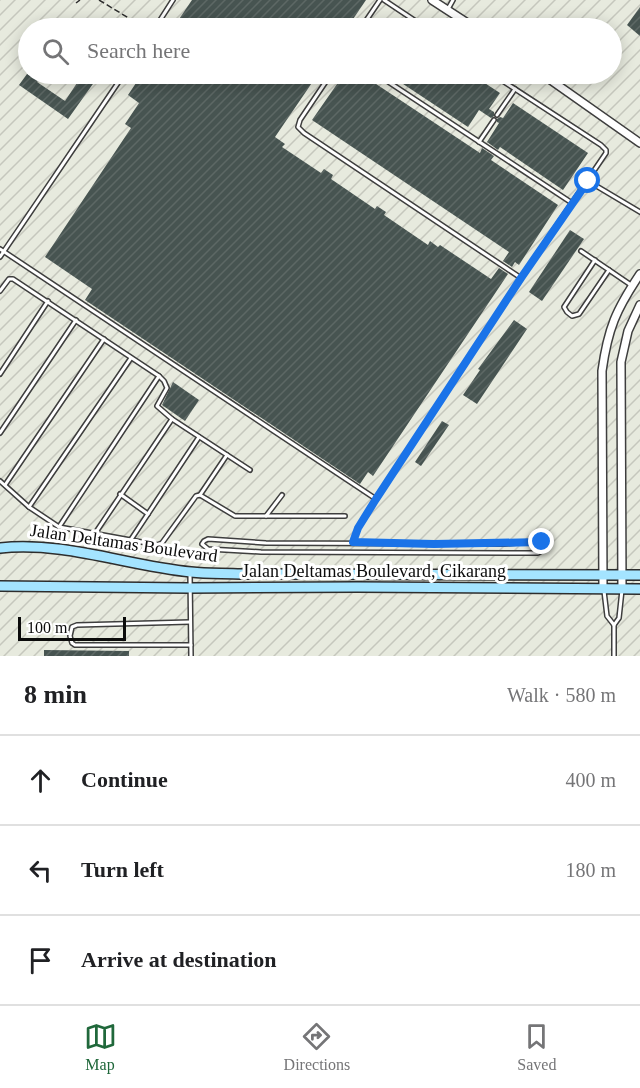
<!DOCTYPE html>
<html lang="en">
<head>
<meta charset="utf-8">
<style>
	body { margin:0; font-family:"Times New Roman",serif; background:#f6f6f6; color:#202124 }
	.scale { position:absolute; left:18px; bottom:15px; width:108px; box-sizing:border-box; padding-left:6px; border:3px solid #0b0b0b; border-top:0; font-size:16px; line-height:21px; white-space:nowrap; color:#0b0b0b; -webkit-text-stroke:4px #fff; paint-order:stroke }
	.stop { position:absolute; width:18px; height:18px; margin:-14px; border:4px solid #1a73e8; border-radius:50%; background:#fff }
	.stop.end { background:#1a73e8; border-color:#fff; box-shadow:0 2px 6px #0008 }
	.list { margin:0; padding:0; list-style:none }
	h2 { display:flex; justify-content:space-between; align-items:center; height:78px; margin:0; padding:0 24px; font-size:26px }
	h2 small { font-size:20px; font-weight:400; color:#757577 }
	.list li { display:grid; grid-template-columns:39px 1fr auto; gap:18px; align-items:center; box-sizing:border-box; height:90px; padding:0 24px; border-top:2px solid #e0e0e0 }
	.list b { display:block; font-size:22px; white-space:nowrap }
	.list em { font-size:20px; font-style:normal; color:#757577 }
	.icon { flex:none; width:33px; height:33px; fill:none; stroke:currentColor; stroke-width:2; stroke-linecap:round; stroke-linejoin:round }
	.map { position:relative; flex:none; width:640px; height:656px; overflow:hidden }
	.search { position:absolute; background:#fff; box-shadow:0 3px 15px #0003; left:18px; right:18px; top:18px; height:66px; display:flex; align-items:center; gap:15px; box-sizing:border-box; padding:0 21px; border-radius:33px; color:#757577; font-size:22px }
	.sheet { height:348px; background:#fff }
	nav { display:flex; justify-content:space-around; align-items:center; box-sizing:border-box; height:84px; border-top:2px solid #e0e0e0; background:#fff; font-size:16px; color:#757577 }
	nav a { display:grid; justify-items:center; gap:3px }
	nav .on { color:#20683b }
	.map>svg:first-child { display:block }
	.industrial { fill:url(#industrial-furrows); fill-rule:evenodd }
	.building { fill:url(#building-hatch) }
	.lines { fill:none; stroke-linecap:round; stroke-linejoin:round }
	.lane-casing { stroke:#3e3e3e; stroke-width:6 }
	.street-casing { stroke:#3e3e3e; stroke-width:10 }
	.secondary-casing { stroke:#2d2d2d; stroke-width:12 }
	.path { stroke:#2d2d2d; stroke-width:1.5; stroke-dasharray:6 3; stroke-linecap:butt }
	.lane { stroke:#fff; stroke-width:3 }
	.street { stroke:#fff; stroke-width:7 }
	.secondary { stroke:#a4e4ff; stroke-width:9 }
	.route { stroke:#1a73e8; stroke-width:8 }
	.labels { text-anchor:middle; stroke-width:6; stroke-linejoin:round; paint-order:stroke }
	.street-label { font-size:18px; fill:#0b0b0b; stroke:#fff }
</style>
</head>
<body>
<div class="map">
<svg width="640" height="656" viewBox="0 0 640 656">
	<defs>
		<pattern id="industrial-furrows" width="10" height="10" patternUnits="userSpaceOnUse" patternTransform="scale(1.5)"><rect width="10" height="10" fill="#e7eade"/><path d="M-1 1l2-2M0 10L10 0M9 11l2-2" fill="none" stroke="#c5c7bd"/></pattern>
		<pattern id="building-hatch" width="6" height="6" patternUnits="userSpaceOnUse" patternTransform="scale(1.5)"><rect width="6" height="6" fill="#475451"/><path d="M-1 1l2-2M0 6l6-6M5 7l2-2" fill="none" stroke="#5d6865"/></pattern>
	</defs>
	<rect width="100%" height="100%" fill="#e9faff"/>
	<path class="industrial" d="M0,0H640V656H0ZM28,28H612V74H28Z"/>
	<g class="building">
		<path d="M192,0H366L347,28H173Z"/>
		<path d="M640,7V36L627,25Z"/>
		<path d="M27,74H43L37,82L65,101L83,74H100L68,119L19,85Z"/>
		<path d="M142,74H318L275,137L285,144L282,147L321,173L324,169L333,175L331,179L375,209L377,206L386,212L384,215L428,245L430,241L438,247L440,245L491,279L499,268L508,274L373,476L368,472L360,484L85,300L92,289L45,257L131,128L125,124L139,103L128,95Z"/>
		<path d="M344,74H361L480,153L482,148L494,156L491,160L558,205L519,265L515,262L512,267L503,261L509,252L312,120Z"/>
		<path d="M388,74H471L500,93L489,109L494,112V116L491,118L479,110L468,127Z"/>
		<path d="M513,103L588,153L563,190L500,147L498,150L487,142L499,123L497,122V119L500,117L503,118Z"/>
		<path d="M570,230L584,239L542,301L529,292Z"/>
		<path d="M514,320L527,329L477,404L463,395L480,370L478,369Z"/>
		<path d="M173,382L199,400L185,421L162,405Z"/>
		<path d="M442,421L449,425L421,466L415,462Z"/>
		<path d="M44,650L129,651V656H44Z"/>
	</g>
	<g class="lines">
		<g class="lane-casing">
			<g id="lane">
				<path d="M384,0L426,28"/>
				<path d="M448,9L453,0"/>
				<path d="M155,28L173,0"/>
				<path d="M361,28L380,0"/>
				<path d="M331,74L300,120L298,127L304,133L521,278"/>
				<path d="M384,79L572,203"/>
				<path d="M497,115L515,89"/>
				<path d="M479,142L494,120"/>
				<path d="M588,181L640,212"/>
				<path d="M0,249L376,499"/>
				<path d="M581,251L631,285"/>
				<path d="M0,257L124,74"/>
				<path d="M595,260L564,307L567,312L572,316L579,314L609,270"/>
				<path d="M0,291L9,279H13L159,376L164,381L167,388L157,406L172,419L94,535"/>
				<path d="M0,374L48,301"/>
				<path d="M172,419L250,470"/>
				<path d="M0,433L76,320"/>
				<path d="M0,481L29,507L59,527L158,545L162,543L196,496L200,495L235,516H345"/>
				<path d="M5,485L104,339"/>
				<path d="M120,494L148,514"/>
				<path d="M200,495L227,455"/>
				<path d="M29,507L131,358"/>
				<path d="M266,516L282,495"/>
				<path d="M59,527L159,376"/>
				<path d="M208,539L266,543L504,544L537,541L544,543L545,549L538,553L261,552L208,549L202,544L204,541Z"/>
				<path d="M130,541L199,437"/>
				<path d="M353,542L358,528L376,499L521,278L606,153V150L601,145L492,74"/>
				<path d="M190,574L191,656"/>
				<path d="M604,591L607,616L614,625V656"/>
				<path d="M190,622L77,625L72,627L70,636L72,643L75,645H191"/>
				<path d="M614,625L619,618L622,590"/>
			</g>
		</g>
		<g class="street-casing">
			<g id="street">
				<path d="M432,0L475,28"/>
				<path d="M542,74L640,143"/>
				<path d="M603,589L602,371C608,328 616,310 640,274"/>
				<path d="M622,589L621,362L628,331L640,305"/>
			</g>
		</g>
		<g class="secondary-casing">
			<g id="secondary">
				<path d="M0,548C64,541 128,566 191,572C208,574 225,573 241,574L640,575"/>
				<path d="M0,586L189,588L357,587L640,589"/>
			</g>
		</g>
		<g class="path">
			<path d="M99,0L145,28"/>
			<path d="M76,3L80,0"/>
		</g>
		<use href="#lane" class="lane"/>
		<use href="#street" class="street"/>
		<use href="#secondary" class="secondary"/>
	</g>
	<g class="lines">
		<path class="route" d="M542,542L434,544L353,542L358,528L376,499L521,278L588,181"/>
	</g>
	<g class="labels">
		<g class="street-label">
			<text transform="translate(124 543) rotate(8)" y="6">Jalan Deltamas Boulevard</text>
			<text x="374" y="577">Jalan Deltamas Boulevard, Cikarang</text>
		</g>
	</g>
</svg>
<div class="scale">100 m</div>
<div class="stop" style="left:588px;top:181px"></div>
<div class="stop end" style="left:542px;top:542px"></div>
<div class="search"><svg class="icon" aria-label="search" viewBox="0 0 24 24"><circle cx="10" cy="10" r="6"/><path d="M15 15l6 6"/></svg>Search here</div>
</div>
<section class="sheet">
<h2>8 min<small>Walk · 580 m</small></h2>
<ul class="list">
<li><svg class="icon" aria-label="ahead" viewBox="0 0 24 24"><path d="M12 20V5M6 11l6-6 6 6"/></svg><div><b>Continue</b></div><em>400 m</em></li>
<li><svg class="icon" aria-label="left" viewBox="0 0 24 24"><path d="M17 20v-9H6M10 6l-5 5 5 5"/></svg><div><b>Turn left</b></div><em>180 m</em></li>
<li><svg class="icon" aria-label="arrive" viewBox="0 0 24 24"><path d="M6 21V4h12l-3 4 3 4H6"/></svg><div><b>Arrive at destination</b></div></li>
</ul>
</section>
<nav>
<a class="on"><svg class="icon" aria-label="map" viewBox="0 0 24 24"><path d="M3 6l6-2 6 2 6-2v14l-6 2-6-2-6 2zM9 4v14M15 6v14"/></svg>Map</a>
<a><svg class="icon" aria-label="directions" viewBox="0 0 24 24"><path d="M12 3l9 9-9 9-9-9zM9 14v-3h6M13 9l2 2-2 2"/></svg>Directions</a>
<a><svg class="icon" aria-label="saved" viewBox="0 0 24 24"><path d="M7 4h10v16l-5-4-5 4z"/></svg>Saved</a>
</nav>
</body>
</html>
